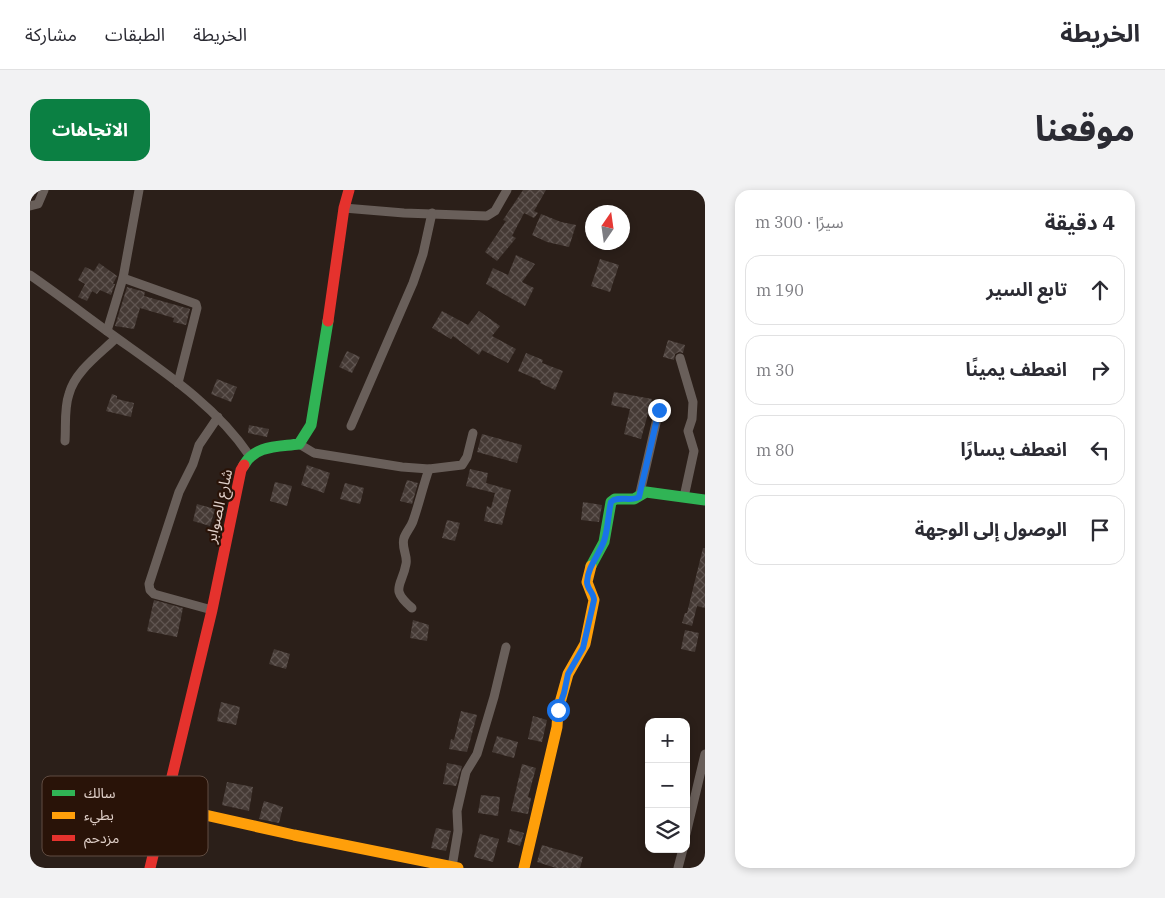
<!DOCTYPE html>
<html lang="ar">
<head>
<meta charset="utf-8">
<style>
	body { margin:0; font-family:"IBM Plex Serif","Noto Sans Arabic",serif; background:#f2f2f3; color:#2b2b33; direction:rtl }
	.controls { position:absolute; right:15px; bottom:15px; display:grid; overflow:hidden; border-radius:10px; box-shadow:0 2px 8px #0003 }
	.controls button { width:45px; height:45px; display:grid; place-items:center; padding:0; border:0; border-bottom:1px solid #e1e1e2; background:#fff; color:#2b2b33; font:25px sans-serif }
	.compass { position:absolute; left:555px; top:15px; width:45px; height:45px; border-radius:50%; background:#fff; box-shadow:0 2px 8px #0003; rotate:13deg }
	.stop { position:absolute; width:15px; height:15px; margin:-11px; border:4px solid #1a73e8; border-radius:50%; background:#fff }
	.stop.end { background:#1a73e8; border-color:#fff; box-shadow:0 1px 5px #0008 }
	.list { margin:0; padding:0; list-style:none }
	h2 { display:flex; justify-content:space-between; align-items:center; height:65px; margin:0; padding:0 20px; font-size:21px }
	h2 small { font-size:16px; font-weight:400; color:#7c7c81 }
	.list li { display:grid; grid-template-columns:32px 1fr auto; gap:15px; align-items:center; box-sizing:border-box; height:70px; margin:0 10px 10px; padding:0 10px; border:1px solid #e1e1e2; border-radius:15px }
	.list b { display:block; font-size:19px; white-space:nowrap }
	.list em { font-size:16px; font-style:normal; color:#7c7c81 }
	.icon { flex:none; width:28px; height:28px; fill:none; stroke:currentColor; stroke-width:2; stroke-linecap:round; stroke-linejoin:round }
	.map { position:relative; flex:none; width:675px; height:678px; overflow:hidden; direction:ltr; border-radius:15px }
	header { display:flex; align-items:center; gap:30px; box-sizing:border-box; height:70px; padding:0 25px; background:#fff; border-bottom:1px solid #e1e1e2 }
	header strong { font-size:24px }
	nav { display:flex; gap:28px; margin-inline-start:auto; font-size:18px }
	.intro { display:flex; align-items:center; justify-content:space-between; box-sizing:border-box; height:120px; padding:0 30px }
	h1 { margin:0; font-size:35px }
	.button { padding:12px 22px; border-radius:15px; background:#0b8043; color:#fff; font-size:18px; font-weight:700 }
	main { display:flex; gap:30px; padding:0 30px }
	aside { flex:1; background:#fff; border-radius:15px; box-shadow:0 2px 8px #0003 }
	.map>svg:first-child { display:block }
	.building { fill:url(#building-cross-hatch) }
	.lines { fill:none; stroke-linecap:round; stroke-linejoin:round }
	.street { stroke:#695f5a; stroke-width:9 }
	.fast { stroke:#30b455; stroke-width:11 }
	.slow { stroke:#ff9f0a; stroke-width:11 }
	.jam { stroke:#e5322d; stroke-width:11 }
	.route { stroke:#1a73e8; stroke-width:6 }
	.labels { text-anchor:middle; stroke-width:4.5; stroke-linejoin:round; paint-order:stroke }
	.street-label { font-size:15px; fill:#e1d1ca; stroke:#291308 }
	.key { fill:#291308; stroke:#604c42; stroke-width:1 }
	.key-label { font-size:14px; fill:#e1d1ca }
</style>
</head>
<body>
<header>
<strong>الخريطة</strong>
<nav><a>الخريطة</a><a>الطبقات</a><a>مشاركة</a></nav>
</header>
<div class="intro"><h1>موقعنا</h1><a class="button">الاتجاهات</a></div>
<main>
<aside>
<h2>4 دقيقة<small>سيرًا · 300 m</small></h2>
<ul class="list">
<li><svg class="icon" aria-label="ahead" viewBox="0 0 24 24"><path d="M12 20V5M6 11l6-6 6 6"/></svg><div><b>تابع السير</b></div><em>190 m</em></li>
<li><svg class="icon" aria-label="right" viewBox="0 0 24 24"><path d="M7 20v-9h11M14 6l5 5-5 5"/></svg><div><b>انعطف يمينًا</b></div><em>30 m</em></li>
<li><svg class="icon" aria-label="left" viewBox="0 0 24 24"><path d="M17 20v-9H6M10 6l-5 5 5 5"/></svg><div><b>انعطف يسارًا</b></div><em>80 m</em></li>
<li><svg class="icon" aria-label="arrive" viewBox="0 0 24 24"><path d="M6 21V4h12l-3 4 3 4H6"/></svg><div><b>الوصول إلى الوجهة</b></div></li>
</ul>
</aside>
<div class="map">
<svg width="675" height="678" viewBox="0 0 675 678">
	<defs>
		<pattern id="building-cross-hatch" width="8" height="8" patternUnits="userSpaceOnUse" patternTransform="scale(1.25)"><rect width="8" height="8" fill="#453a35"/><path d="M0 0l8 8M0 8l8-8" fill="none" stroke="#605551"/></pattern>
	</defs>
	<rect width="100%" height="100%" fill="#2b1f19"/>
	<g class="building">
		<path d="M493,0H516L504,21L508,23L504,28L494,23L482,46L486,48L467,71L455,62L476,31L473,30Z"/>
		<path d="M511,24L531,32L546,35L539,57L517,52L502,45Z"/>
		<path d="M486,65L505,74L492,92L504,98L495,116L456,94L463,78L478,85Z"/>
		<path d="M570,69L589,75L580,102L561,96Z"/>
		<path d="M69,73L87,86L83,94H85L81,105L70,100L67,104L62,101L57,111L48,107L55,94L48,90L55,77L64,81Z"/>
		<path d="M97,97L115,102L114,106L160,119L156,135L143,132L144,128L110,118L104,139L85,136Z"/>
		<path d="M412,121L438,135L449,121L470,136L462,146L486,159L478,173L452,160L449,165L423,146L421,149L402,138Z"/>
		<path d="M638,150L655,155L653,163L649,162L645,164L644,170L633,167Z"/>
		<path d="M317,161L330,167L322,183L309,177Z"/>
		<path d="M496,163L513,170L512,173L533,181L525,200L510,193L511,191L488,181Z"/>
		<path d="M187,189L207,197L201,212L181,204Z"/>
		<path d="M584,202L622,209L611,249L594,244L600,219L581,215Z"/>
		<path d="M82,204L87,206V209L104,213L101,227L76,221Z"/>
		<path d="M219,235L239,239L237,247L218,243Z"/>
		<path d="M452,244L492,255L487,273L447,262Z"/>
		<path d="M277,275L300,283L294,303L271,295Z"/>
		<path d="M440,279L458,283L456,293L481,300L472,335L454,331L457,316L461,318L465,303L436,296Z"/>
		<path d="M377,290L388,293L382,314L370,311Z"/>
		<path d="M245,292L262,296L257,316L240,311Z"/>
		<path d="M315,293L334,298L330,314L310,309Z"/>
		<path d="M553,312L572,315L569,332L551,330Z"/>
		<path d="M167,314L185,319L180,336L163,331Z"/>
		<path d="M417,330L430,333L425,351L412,348Z"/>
		<path d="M673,358H675V418L667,416L662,436L652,433L655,423H657Z"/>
		<path d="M124,410L153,418L147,447L117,441Z"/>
		<path d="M383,430L399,435L397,451L380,448Z"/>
		<path d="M655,440L669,443L665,462L651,459Z"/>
		<path d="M244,459L260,464L256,479L239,474Z"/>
		<path d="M191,512L210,517L206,535L187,531Z"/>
		<path d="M431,521L447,525L437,562L419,559L421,549L424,550Z"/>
		<path d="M503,526L517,530L512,552L498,549Z"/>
		<path d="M467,546L488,552L484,568L462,562Z"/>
		<path d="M417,573L432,576L426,596L413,594Z"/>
		<path d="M492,574L506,578L498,607L501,608L498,624L481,621Z"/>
		<path d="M197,592L223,597L219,621L192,615Z"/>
		<path d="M451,605L470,607L468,626L448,623Z"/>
		<path d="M234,611L253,617L249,633L229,629Z"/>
		<path d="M406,638L421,641L416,661L401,658Z"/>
		<path d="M480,639L494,643L490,656L477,652Z"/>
		<path d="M450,644L469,649L463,672L444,667Z"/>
		<path d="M512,655L553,667L550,678H526L507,672Z"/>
	</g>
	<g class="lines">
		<g class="street">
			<path d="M0,16L8,14L14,0"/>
			<path d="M314,18L374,23L457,26L465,21L477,0"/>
			<path d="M0,85C26,103 51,122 77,141C128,178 184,213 219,265"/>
			<path d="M93,88L166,114L167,118L148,193"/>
			<path d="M77,141L93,88L109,0"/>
			<path d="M650,168L663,212L662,229L658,241L664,261L654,307"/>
			<path d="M321,236L383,93L393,64L402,23"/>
			<path d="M35,251C36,235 34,218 39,204C45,181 70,164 86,148"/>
			<path d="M269,254L284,263L372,277L399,279L432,275L437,267L443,243"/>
			<path d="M609,307L629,220"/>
			<path d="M382,418C359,398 372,397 376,374C378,366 371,357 374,348C376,342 381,337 383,331C389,314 393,296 399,279"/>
			<path d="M182,420L124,404L120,400L119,394L149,302L163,274L169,255L188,227"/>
			<path d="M656,644L675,564"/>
			<path d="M422,677L428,641L427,621L436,582L447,564L464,507L476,457"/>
			<path d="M648,678L653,659"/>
		</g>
		<g class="fast">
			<path d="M214,275C225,255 248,257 269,254L281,235L298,131"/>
			<path d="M561,376L574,352L581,312L585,309H604L616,302L675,310"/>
		</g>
		<g class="slow">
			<path d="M135,616L264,645L428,678"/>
			<path d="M494,678L527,537L528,520L538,484L555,454L564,410L557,392L561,376"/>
		</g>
		<g class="jam">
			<path d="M298,131L314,18L319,0"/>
			<path d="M120,678L182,420L211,280L214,275"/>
		</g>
	</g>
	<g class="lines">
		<path class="route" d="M528,520L534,503L538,484L553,458L564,410C564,403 557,399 557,392C558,376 569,365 574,351C578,339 578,325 581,312C588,305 600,312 609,307L629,220"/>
	</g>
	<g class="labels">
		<g class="street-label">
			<text transform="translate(189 316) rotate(-77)" y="5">شارع الصوابر</text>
		</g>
	</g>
	<rect x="12" y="586" width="166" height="80" rx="8" class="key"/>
	<rect x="22" y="600" width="23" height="6" fill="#30b455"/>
	<rect x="22" y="622" width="23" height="7" fill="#ff9f0a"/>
	<rect x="22" y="645" width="23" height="6" fill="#e5322d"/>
	<g class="key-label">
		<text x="54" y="608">سالك</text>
		<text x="54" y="630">بطيء</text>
		<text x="54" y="653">مزدحم</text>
	</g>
</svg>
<div class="controls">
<button>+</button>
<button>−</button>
<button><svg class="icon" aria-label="layers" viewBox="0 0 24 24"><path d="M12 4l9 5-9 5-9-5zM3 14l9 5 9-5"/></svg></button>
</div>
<svg class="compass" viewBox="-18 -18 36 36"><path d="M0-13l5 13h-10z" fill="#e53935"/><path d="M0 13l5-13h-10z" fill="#7c7c81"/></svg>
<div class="stop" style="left:528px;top:520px"></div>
<div class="stop end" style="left:629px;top:220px"></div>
</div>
</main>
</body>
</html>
